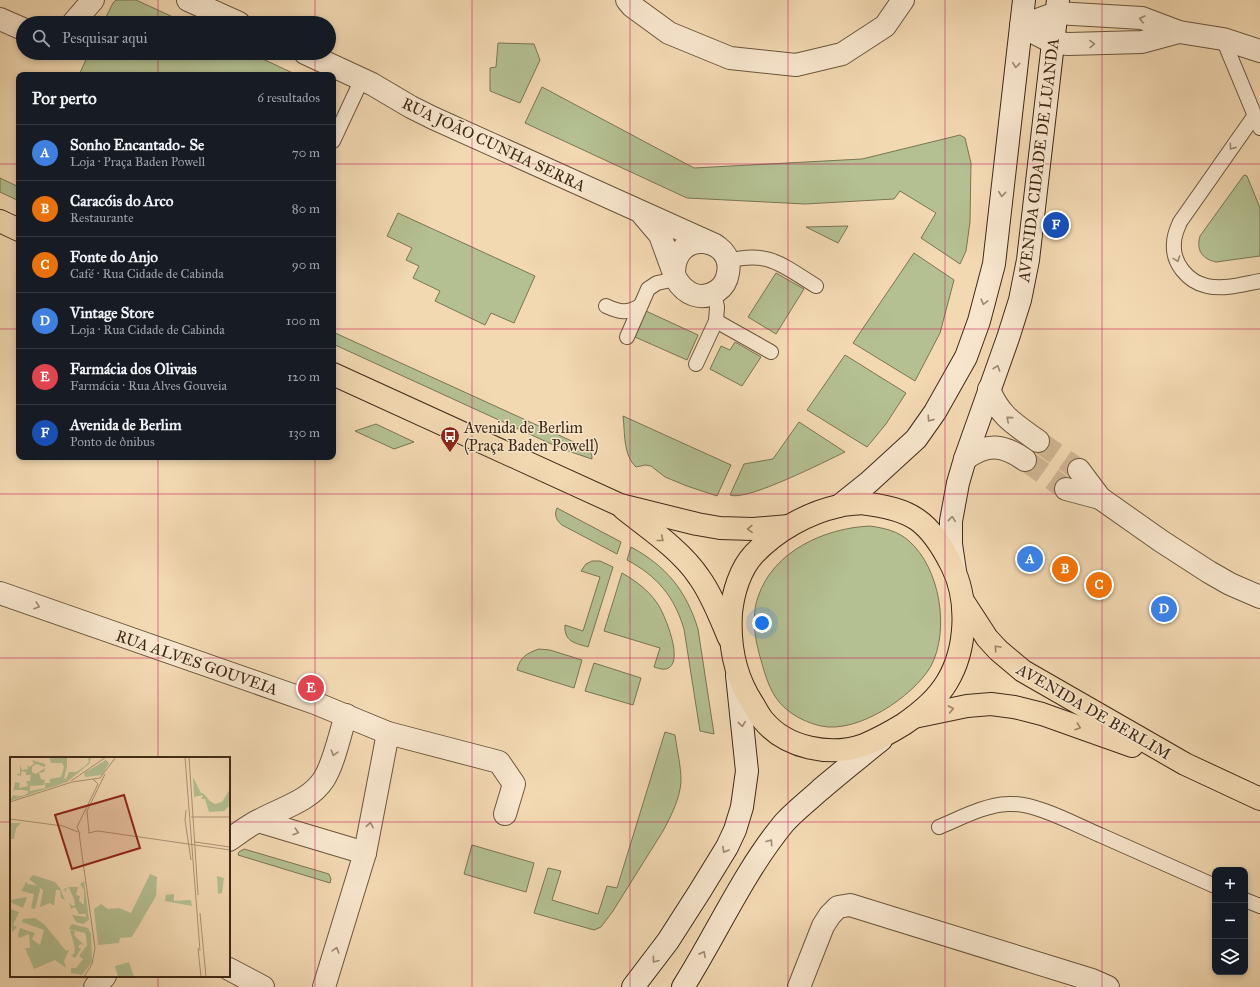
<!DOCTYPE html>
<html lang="pt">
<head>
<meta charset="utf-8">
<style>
	body { margin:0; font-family:"IM FELL Great Primer",serif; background:#242831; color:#f1f3f6 }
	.controls { position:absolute; right:12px; bottom:12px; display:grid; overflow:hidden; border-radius:8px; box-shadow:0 2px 6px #0003 }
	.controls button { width:36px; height:36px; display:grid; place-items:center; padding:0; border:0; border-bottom:1px solid #363941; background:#171b24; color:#f1f3f6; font:20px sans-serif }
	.you { position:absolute; left:762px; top:623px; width:14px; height:14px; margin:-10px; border:3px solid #fff; border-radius:50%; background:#1a73e8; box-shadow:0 0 0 6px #1a73e833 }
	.badge { display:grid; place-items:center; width:26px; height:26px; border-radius:50%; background:#2563eb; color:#fff; font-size:13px; font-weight:700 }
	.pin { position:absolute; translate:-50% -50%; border:2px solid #fff; box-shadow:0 1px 4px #0006 }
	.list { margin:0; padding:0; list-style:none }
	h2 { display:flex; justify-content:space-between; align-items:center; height:52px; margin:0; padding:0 16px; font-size:17px }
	h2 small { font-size:13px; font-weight:400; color:#9ea1a6 }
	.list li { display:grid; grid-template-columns:26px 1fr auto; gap:12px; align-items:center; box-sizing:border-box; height:56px; padding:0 16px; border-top:1px solid #363941 }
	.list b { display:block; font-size:15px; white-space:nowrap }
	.list p { margin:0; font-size:13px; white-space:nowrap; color:#9ea1a6 }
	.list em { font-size:13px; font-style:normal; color:#9ea1a6 }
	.icon { flex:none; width:22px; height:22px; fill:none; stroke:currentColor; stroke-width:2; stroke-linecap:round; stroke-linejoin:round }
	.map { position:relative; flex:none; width:1260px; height:987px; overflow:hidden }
	.search { position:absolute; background:#171b24; box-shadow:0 2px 6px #0003; left:16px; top:16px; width:320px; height:44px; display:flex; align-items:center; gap:10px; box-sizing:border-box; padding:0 14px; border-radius:22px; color:#9ea1a6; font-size:15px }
	.panel { position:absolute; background:#171b24; box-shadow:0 2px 6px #0003; left:16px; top:72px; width:320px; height:388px; border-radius:8px }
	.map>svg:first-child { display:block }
	.green { fill:#b4c092; stroke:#7a7554 }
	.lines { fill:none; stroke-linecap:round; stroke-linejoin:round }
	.street-tunnel { stroke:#cfb693; stroke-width:22; stroke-dasharray:22 11; stroke-linecap:butt }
	.lane-casing { stroke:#6c563d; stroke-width:16 }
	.street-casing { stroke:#6c563d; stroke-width:24 }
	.secondary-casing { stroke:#3f2a16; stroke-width:24 }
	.primary-casing { stroke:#3f2a16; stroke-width:24 }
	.lane { stroke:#f7e6cd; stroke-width:14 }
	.street { stroke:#f7e6cd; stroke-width:22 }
	.secondary { stroke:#f7e6cd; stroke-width:22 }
	.primary { stroke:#f3d9b2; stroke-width:22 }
	.oneway { stroke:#9b8872 }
	.oneway2 { stroke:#998264 }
	.grid { fill:none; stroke:#c2185b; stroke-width:1; stroke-opacity:0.55 }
	.labels { text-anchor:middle; stroke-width:3; stroke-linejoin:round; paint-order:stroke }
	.street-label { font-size:16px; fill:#3f2a16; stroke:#f7e6cd }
	.poi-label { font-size:16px; fill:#3f2a16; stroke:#f7e6cd; text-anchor:start }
	.inset-road { fill:none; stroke:#ab9374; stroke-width:1 }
	.view { fill:#8f2418; fill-opacity:0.15; stroke:#8f2418; stroke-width:2 }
	.inset-edge { fill:none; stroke:#3f2a16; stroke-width:2 }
</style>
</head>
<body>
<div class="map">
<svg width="1260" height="987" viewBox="0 0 1260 987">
	<rect width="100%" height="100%" fill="#f3d9b2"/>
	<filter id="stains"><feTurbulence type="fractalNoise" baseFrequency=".005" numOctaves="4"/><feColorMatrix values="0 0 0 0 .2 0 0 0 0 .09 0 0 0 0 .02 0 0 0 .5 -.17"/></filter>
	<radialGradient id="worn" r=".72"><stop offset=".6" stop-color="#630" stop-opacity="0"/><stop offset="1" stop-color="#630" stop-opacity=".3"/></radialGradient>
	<g class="green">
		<path d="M116,0H136L186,23H103L113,3Z"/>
		<path d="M498,43L534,44L540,60L520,103L490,91V68L496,67Z"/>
		<path d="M89,53H250L297,75H79Z"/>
		<path d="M542,87L694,168L862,159L960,135L965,138L971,163L970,222L966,251L960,264L921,238L936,213L900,191L894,199L805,204L687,198L525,123Z"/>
		<path d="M1244,175L1247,176L1260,208V256L1216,262C1202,259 1196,250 1200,236Z"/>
		<path d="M0,178L19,187V201L0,192Z"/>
		<path d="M398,213L535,276L514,323L491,313L485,325L435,301L440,291L413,278L419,266L406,260L412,248L387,236Z"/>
		<path d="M848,226L838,243L806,227Z"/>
		<path d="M914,253L954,280L940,333L915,381L853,343Z"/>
		<path d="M776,273L804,289L776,334L748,317Z"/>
		<path d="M646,311L698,335L687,360L635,337Z"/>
		<path d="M333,332L576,443C583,447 593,450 592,459L571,452L549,443L333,344Z"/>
		<path d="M735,342L761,357L742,386L710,369L721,346L730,350Z"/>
		<path d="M845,355L906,393L886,424L867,447L807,410Z"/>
		<path d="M623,416L731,465L717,496L687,486L665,477L651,466L645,465L636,467C623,455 625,432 623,416Z"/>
		<path d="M799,422L845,452C826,461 746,502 730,495L744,464L773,459Z"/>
		<path d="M376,424L414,442L394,449L355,431Z"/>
		<path d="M557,508L621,542L617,554L562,525C556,520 554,515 557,508Z"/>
		<path d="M870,526C884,528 898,531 909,541C940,568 950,630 931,666C913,697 857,734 821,726C808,723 795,717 785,708C771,696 766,678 761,660C755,641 751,616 758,597C773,551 825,528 870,526Z"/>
		<path d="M631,547C666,566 686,590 698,629L714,734L700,731L684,629C674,596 657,576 627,560Z"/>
		<path d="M592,561H600L613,567L588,647C575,643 564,642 565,625L583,631L600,577L581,571L586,564Z"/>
		<path d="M622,573C636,581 648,590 657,603C664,612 686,665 666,669C662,670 658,668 654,667L660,648L604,631Z"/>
		<path d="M539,649L550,650L582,660L574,688L517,670C520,657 527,653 539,649Z"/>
		<path d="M594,663L641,678L633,705L585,691Z"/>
		<path d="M665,732L675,735C677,750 681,766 681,781C680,799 671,816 663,831L613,911L601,927L594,930L534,913L548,868L561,871L552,900L598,914L607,886L617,888Z"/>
		<path d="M472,845L534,863L526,892L464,874Z"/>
		<path d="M244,849L329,874L331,879L330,883L238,855L239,852Z"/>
	</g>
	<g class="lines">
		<g class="street-tunnel">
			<path d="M1038,441L1079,470"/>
			<path d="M1025,460L1066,489"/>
		</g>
		<g class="lane-casing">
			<g id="lane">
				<path d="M1223,39L1260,128"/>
				<path d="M1255,115L1180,222C1177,229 1174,235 1174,243C1172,263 1188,282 1207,286C1224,290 1244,284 1260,281"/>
				<path d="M333,141L362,79"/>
				<path d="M728,261C769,250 783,266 816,286"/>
				<path d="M606,306C619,312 627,314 640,306"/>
				<path d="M716,321L771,352"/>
				<path d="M627,337L648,289L657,283L676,279"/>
				<path d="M696,364L716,321L717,307L714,293"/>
				<path d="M939,827C961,818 984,805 1008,804C1035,802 1076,825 1100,835C1139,852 1177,869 1215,886"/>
				<path d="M1245,900L1260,906"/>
			</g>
		</g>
		<g class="street-casing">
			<g id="street">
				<path d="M188,0L239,23"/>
				<path d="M627,0L632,6L669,33L730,58L796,65L842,54L885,26L903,0"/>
				<path d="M0,19L23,29"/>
				<path d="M73,23L93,0"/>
				<path d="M1021,26L1056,13L1142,18L1179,32L1223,39L1260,51"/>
				<path d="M1021,26L1054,43L1069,44L1142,42L1179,32"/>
				<path d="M305,53L372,84L411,107L433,118L715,245"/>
				<path d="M643,215L660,235L676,279C685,294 701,302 717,291C723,287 727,280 728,273C735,237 675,227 674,272"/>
				<path d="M989,389C999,416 1016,425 1038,441"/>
				<path d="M965,459C987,443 1003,444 1025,460"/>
				<path d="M1079,470L1100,498L1161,541L1209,572L1230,584L1260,597"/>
				<path d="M1066,489L1100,498"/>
				<path d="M0,593L315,703L388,733L499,762L514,784L505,814"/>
				<path d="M258,821L365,853"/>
				<path d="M229,840C239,833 249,825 260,820C282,808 310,801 324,779C334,763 340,734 346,715"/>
				<path d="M229,969L263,987"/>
				<path d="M95,987L105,976"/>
				<path d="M324,987L365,853L388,733"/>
				<path d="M799,987L823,926L830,915L838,907L850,905L1092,980L1108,987"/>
			</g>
		</g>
		<g class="secondary-casing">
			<g id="secondary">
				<path d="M839,506L869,482L916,439L935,412L966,357L979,321L994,264L1024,0"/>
				<path d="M955,571L951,544V521L958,483L965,459L1008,338L1020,300L1028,260L1058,0"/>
				<path d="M633,987L668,941L700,891L727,847L735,830L742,807L747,771L737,675"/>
				<path d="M683,987C717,933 743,873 784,823C795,811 808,801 820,790C840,773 861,756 881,740"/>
			</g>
		</g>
		<g class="primary-casing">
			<g id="primary">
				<path d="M0,221L19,230"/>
				<path d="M333,374L620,505L697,524L720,528L753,529L789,526"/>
				<path d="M861,503C912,509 929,520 952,566C969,600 967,649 947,682C937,699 920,713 904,724C891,732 878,739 864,745C830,757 786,748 763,720C759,715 756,709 753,704C735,677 729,645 731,613C733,593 740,569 754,554C776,531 807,513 839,506C846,504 854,504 861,503Z"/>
				<path d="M624,509C649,529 681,550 699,577C712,595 720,617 729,638"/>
				<path d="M963,601L987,638L998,650L1023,671L1185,764L1260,799"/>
				<path d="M914,717L967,706L991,704L1014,707L1042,714L1132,746"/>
			</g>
		</g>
		<use href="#lane" class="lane"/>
		<use href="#street" class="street"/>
		<use href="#secondary" class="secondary"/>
		<use href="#primary" class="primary"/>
	</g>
	<defs><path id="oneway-chevron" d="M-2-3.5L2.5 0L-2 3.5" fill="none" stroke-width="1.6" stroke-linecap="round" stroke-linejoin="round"/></defs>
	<g class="oneway">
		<use href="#oneway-chevron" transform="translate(1142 19) rotate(-167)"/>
		<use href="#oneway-chevron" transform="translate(1092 44) rotate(-1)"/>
		<use href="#oneway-chevron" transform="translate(1016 65) rotate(96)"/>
		<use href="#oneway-chevron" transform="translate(1232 147) rotate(125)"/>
		<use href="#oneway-chevron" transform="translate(1002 194) rotate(96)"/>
		<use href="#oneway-chevron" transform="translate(1177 259) rotate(70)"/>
		<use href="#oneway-chevron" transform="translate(984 302) rotate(105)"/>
		<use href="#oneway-chevron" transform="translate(997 368) rotate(-71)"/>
		<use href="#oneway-chevron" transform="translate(930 419) rotate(125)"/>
		<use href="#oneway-chevron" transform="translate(1009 419) rotate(-139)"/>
		<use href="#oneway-chevron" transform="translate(952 519) rotate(-84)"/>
		<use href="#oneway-chevron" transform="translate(37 606) rotate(19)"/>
		<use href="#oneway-chevron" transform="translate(742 724) rotate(84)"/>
		<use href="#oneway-chevron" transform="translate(334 753) rotate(107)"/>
		<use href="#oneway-chevron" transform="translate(370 825) rotate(-79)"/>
		<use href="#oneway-chevron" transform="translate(296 832) rotate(17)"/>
		<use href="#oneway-chevron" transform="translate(770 842) rotate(-54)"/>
		<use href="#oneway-chevron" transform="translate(725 850) rotate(119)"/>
		<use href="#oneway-chevron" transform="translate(336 950) rotate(-73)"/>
		<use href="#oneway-chevron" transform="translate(703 954) rotate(-61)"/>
		<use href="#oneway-chevron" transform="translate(655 960) rotate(127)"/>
	</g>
	<g class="oneway2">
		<use href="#oneway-chevron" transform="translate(750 529) rotate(178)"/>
		<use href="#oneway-chevron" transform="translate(661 539) rotate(39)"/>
		<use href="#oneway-chevron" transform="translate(997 648) rotate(-133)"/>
		<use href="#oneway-chevron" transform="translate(951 709) rotate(-11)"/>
		<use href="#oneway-chevron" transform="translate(1078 727) rotate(19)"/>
	</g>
	<path class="grid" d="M158,0V23M315,0V23M472,0V987M630,0V987M788,0V987M945,0V987M1102,0V987M158,53V75M315,53V75M0,164H19M333,164H1260M0,329H19M333,329H1260M158,457V758M315,457V987M0,494H1260M0,658H1260M0,822H11M229,822H1260M158,976V987"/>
	<defs>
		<g id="bus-pin" transform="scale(1)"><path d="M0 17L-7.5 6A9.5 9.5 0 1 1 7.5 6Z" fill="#8f2418" stroke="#f7e6cd"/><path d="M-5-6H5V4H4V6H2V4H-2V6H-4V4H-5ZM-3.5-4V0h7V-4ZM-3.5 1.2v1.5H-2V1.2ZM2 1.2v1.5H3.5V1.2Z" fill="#fff"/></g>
	</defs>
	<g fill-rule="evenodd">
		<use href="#bus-pin" x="450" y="436"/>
	</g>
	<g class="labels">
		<g class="street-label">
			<text transform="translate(494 144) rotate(25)" y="6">RUA JOÃO CUNHA SERRA</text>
			<text transform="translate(1038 160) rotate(-83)" y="6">AVENIDA CIDADE DE LUANDA</text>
			<text transform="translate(197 662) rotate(19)" y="6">RUA ALVES GOUVEIA</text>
			<text transform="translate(1094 711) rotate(30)" y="6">AVENIDA DE BERLIM</text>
		</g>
		<g class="poi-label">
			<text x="464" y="433">Avenida de Berlim<tspan x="464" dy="18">(Praça Baden Powell)</tspan></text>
		</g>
	</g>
	<g transform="translate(10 757)">
		<rect width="220" height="220" fill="#f3d9b2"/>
		<path d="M39,0H57V9L54,21L56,22L59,15H66L74,10L79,5L78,0L81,2L79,7L57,25L0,44L3,38L12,39L18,36V34L12,33H5L3,35L5,25L10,26L9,31L18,29L16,24H20L21,18H16V15L12,14L11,19L7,18L8,9L7,17H10V8L12,13L18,12L17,8L19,10L24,7L22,3L35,7V10L26,7L22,10V15L26,17L35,11L34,15L29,16L31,22L35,23L34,28L20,29V34L35,31V26H40V22L51,20L54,10L52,6H41ZM96,3L99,6L92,18L75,20L74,16ZM183,20L191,36H193L200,44L205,47L212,45L220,32V48L218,46L219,49L214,54L199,55L195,42H191L193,38L184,40ZM0,66H11L6,71L4,82H0ZM140,117L147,120L146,139L122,180L110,181L109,186L88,188L84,152L91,147L98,152L109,151L121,156ZM23,118L45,125L50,131L55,143L51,141L50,133H46L44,149L40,146L30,150L33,133L19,122ZM207,119L214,121L212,136L208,137ZM17,124V127L29,129L30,133L25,152L21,151L24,137L11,134ZM74,124L79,163L73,167L66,165L62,158L76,160V157H69L65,150L61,152L59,145L62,149L65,148L64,142L59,131L56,132V136L54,132L60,130H68L66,138L70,139L69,144L74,148V133L70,127ZM164,137V144L181,143L182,149L155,144L156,138ZM17,140L13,151L0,145V143ZM0,152L9,155L3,168L7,170L2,175ZM25,161L35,168L56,194L59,193L54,204L56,211L45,203L24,212L15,191H20L19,177L9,181L8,177L10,171L25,176L22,182L30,188L34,173L12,165L13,162ZM62,167L78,171L81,177L82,205L72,218L61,216V211H66L73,202L69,199L77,188L76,179L75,176L59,172ZM60,173L65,174L64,178L74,188L70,187L68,190L71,192L65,201L61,198L64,197L65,191ZM119,205L124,220H108L105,209Z" fill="#b4c092"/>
		<path class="inset-road" d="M175,0L190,194M179,0L183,60M61,24L96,0M0,45L62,25L90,21L106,0M176,53L175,63L181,103M181,60H220M183,60L188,138M0,62L53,69L68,75M79,75L77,54L95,17M69,76L85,191L82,207L74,220M78,76L88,74L220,93M70,77L67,70L88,27L83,22M185,85L220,90M190,156L196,220M188,191L191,220"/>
		<path class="view" d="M114,38L130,91L62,112L45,58Z"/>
		<rect width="220" height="220" class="inset-edge"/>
	</g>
	<rect width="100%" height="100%" filter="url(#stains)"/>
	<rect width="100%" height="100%" fill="url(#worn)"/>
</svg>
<div class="controls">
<button>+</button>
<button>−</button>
<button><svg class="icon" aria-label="layers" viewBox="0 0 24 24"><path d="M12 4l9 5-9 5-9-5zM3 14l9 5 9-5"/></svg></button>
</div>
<div class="you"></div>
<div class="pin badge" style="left:1030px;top:559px;background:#3f7fe0">A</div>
<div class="pin badge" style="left:1065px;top:569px;background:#e8710a">B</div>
<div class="pin badge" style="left:1099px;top:585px;background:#e8710a">C</div>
<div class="pin badge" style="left:1164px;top:609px;background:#3f7fe0">D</div>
<div class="pin badge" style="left:311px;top:688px;background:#e0444e">E</div>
<div class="pin badge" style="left:1056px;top:225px;background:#1a4fb4">F</div>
<div class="search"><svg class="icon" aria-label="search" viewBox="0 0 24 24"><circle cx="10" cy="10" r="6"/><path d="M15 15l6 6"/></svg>Pesquisar aqui</div>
<section class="panel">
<h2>Por perto<small>6 resultados</small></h2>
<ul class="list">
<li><span class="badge" style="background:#3f7fe0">A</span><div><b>Sonho Encantado- Se</b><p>Loja · Praça Baden Powell</p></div><em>70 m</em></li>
<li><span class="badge" style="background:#e8710a">B</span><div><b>Caracóis do Arco</b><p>Restaurante</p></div><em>80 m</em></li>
<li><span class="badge" style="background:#e8710a">C</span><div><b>Fonte do Anjo</b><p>Café · Rua Cidade de Cabinda</p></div><em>90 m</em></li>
<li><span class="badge" style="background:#3f7fe0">D</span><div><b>Vintage Store</b><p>Loja · Rua Cidade de Cabinda</p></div><em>100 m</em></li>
<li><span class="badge" style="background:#e0444e">E</span><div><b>Farmácia dos Olivais</b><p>Farmácia · Rua Alves Gouveia</p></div><em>120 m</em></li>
<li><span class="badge" style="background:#1a4fb4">F</span><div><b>Avenida de Berlim</b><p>Ponto de ônibus</p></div><em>130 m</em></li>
</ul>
</section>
</div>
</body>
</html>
